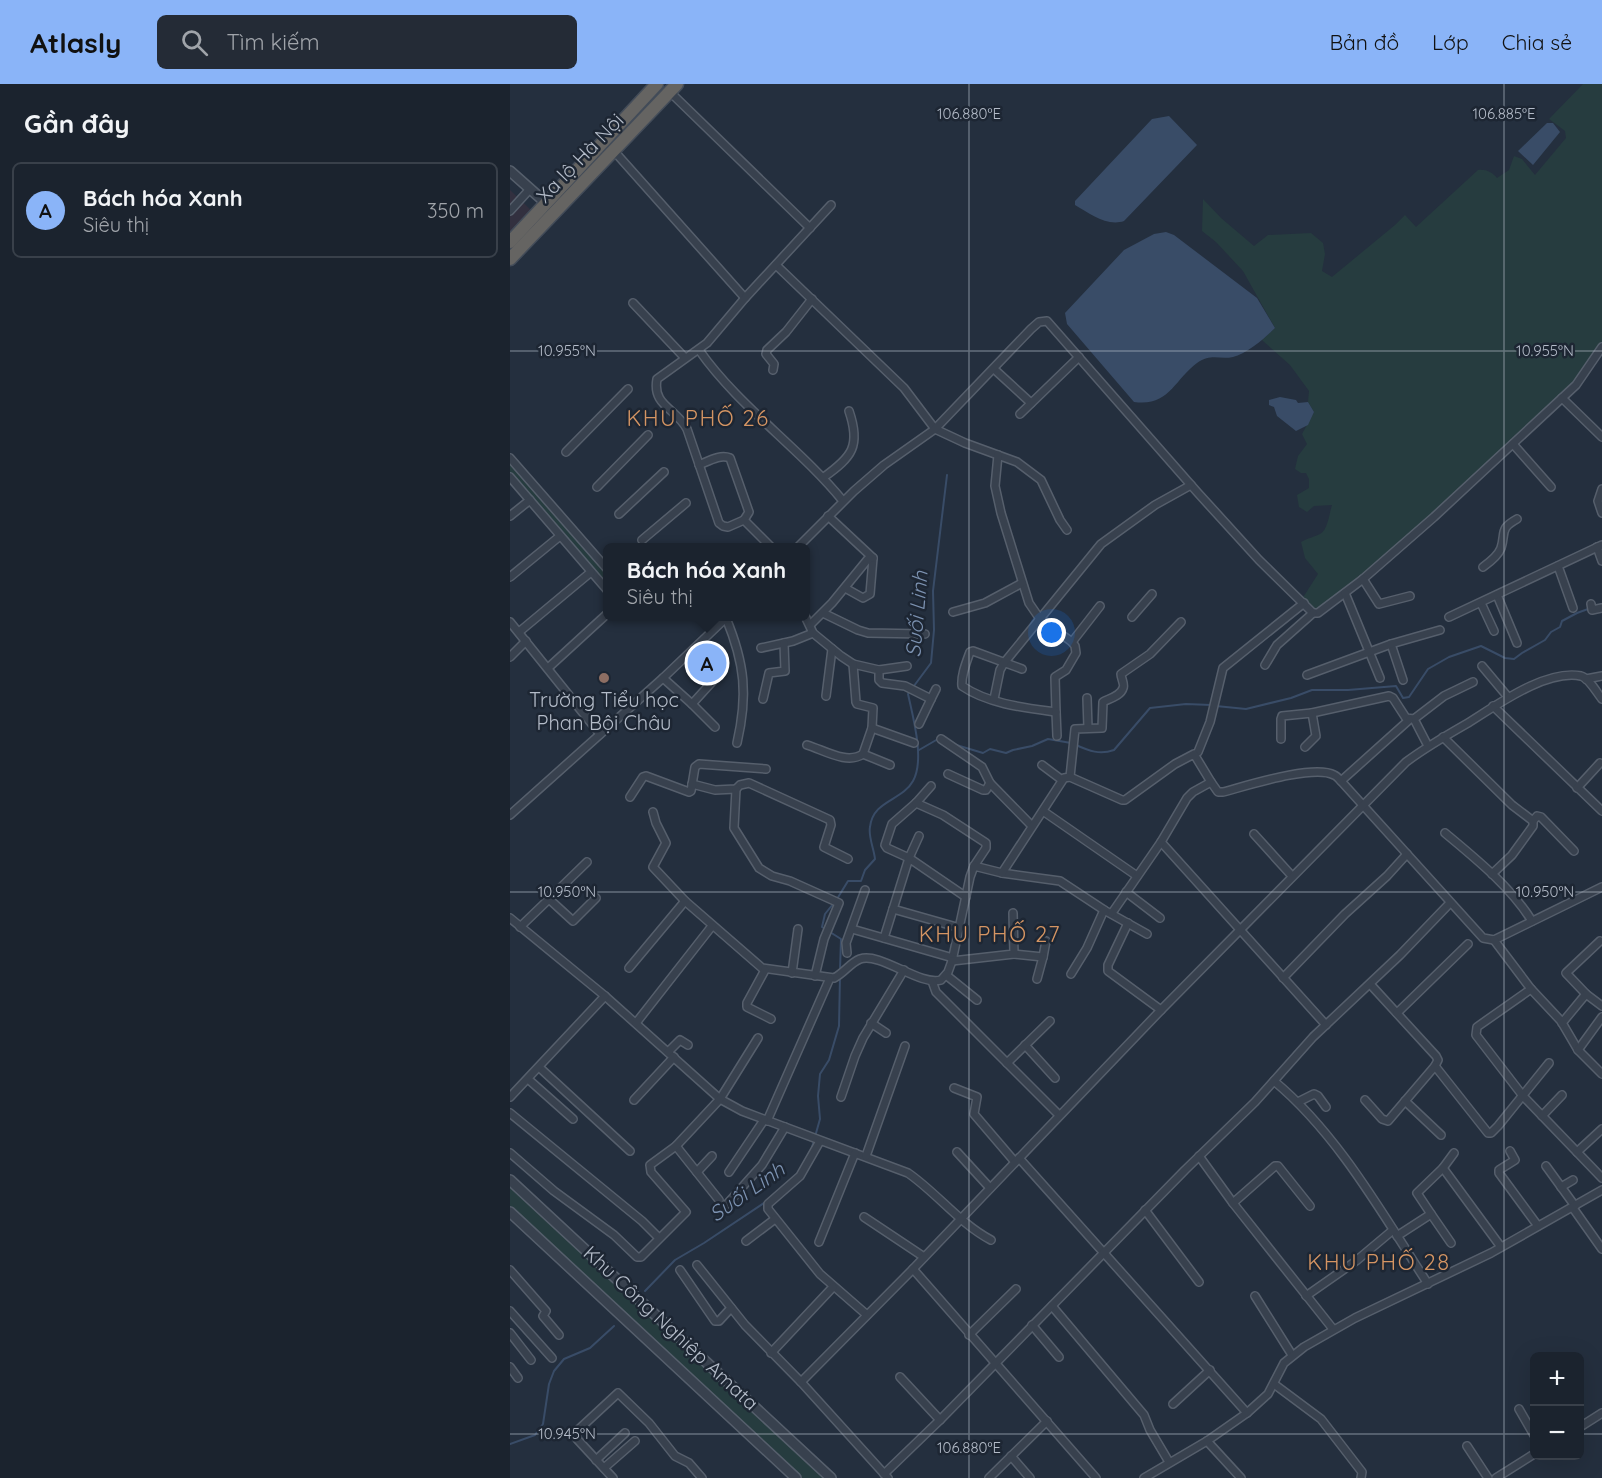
<!DOCTYPE html>
<html lang="vi">
<head>
<meta charset="utf-8">
<style>
	body { margin:0; font-family:Quicksand,sans-serif; background:#242b36; color:#f1f3f6 }
	.controls { position:absolute; right:18px; bottom:18px; display:grid; overflow:hidden; border-radius:9px; box-shadow:0 6px 24px #0002 }
	.controls button { width:54px; height:54px; display:grid; place-items:center; padding:0; border:0; border-bottom:2px solid #39404a; background:#1b232e; color:#f1f3f6; font:30px sans-serif }
	.you { position:absolute; left:542px; top:549px; width:21px; height:21px; margin:-15px; border:4px solid #fff; border-radius:50%; background:#1a73e8; box-shadow:0 0 0 9px #1a73e833 }
	.badge { display:grid; place-items:center; width:39px; height:39px; border-radius:50%; background:#8ab4f8; color:#111; font-size:20px; font-weight:700 }
	.pin { position:absolute; translate:-50% -50%; border:3px solid #fff; box-shadow:0 2px 6px #0006 }
	.popup { position:absolute; left:93px; top:459px; width:207px; height:78px; box-sizing:border-box; display:grid; place-content:center; border-radius:9px; background:#1b232e; filter:drop-shadow(0 2px 4px #0005); font-size:20px; white-space:nowrap; color:#a0a4aa }
	.popup b { font-size:22px; color:#f1f3f6 }
	.popup::after { content:''; position:absolute; left:50%; top:100%; margin-left:-12px; border:12px solid transparent; border-top-color:#1b232e }
	.list { margin:0; padding:0; list-style:none }
	h2 { display:flex; justify-content:space-between; align-items:center; height:78px; margin:0; padding:0 24px; font-size:26px }
	h2 small { font-size:20px; font-weight:400; color:#a0a4aa }
	.list li { display:grid; grid-template-columns:39px 1fr auto; gap:18px; align-items:center; box-sizing:border-box; height:96px; margin:0 12px 12px; padding:0 12px; border:2px solid #39404a; border-radius:9px }
	.list b { display:block; font-size:22px; white-space:nowrap }
	.list p { margin:0; font-size:20px; white-space:nowrap; color:#a0a4aa }
	.list em { font-size:20px; font-style:normal; color:#a0a4aa }
	.icon { flex:none; width:33px; height:33px; fill:none; stroke:currentColor; stroke-width:2; stroke-linecap:round; stroke-linejoin:round }
	.map { position:relative; flex:none; width:1092px; height:1394px; overflow:hidden }
	header { display:flex; align-items:center; gap:36px; box-sizing:border-box; height:84px; padding:0 30px; background:#8ab4f8; color:#111 }
	header strong { font-size:28px }
	nav { display:flex; gap:33px; margin-inline-start:auto; font-size:21px }
	.search { width:420px; height:54px; background:#242b36; display:flex; align-items:center; gap:15px; box-sizing:border-box; padding:0 21px; border-radius:9px; color:#a0a4aa; font-size:22px }
	main { display:flex }
	aside { flex:1; background:#1b232e }
	.map>svg:first-child { display:block }
	.medical { fill:#32303f }
	.green { fill:#263c3f }
	.water { fill:#394c67 }
	.lines { fill:none; stroke-linecap:round; stroke-linejoin:round }
	.stream { stroke:#394c67; stroke-width:2 }
	.minor-casing { stroke:#565f6c; stroke-width:10 }
	.tertiary-casing { stroke:#565f6c; stroke-width:12 }
	.trunk-casing { stroke:#434c59; stroke-width:15 }
	.minor { stroke:#38414e; stroke-width:7 }
	.tertiary { stroke:#38414e; stroke-width:9 }
	.trunk { stroke:#656462; stroke-width:12 }
	.ticks { fill:none; stroke:#b4bcc9; stroke-width:1.5; stroke-opacity:0.45 }
	.education-dot { fill:#8d6e63; stroke:#1d2633; stroke-width:2 }
	.labels { text-anchor:middle; stroke-width:5; stroke-linejoin:round; paint-order:stroke }
	.street-label { font-size:20px; fill:#b4bcc9; stroke:#1d2633 }
	.poi-label { font-size:20px; fill:#b4bcc9; stroke:#1d2633 }
	.water-label { font-size:21px; font-style:italic; fill:#7c92b1; stroke:#1d2633 }
	.quarter-label { font-size:22px; letter-spacing:1.5px; fill:#d59563; stroke:#1d2633 }
	.ticks-label { font-size:15px; text-anchor:middle; fill:#b4bcc9; stroke:#1d2633; stroke-width:5; stroke-linejoin:round; paint-order:stroke }
</style>
</head>
<body>
<header>
<strong>Atlasly</strong>
<div class="search"><svg class="icon" aria-label="search" viewBox="0 0 24 24"><circle cx="10" cy="10" r="6"/><path d="M15 15l6 6"/></svg>Tìm kiếm</div>
<nav><a>Bản đồ</a><a>Lớp</a><a>Chia sẻ</a></nav>
</header>
<main>
<aside>
<h2>Gần đây<small></small></h2>
<ul class="list">
<li><span class="badge">A</span><div><b>Bách hóa Xanh</b><p>Siêu thị</p></div><em>350 m</em></li>
</ul>
</aside>
<div class="map">
<svg width="1092" height="1394" viewBox="0 0 1092 1394">
	<rect width="100%" height="100%" fill="#242f3e"/>
	<path class="medical" d="M0,106L23,128L0,152Z"/>
	<g class="green">
		<path d="M1073,0H1092V259L1064,300L921,433L851,493L806,527L792,515L808,490L795,474L791,458C798,454 804,453 810,450C818,446 819,430 822,421L804,422L797,428L789,423L787,411L799,404V395L796,389H791L785,385L788,372L797,360L792,350L804,328L798,318L799,307L780,281L752,256L765,244L733,187L706,158L692,147L693,115L711,134L744,162L758,151L801,149L813,159L815,170L812,187L822,193L885,141L895,131L906,143L968,86C976,85 982,88 987,94L999,86L1004,72L1012,75L1025,91L1056,54L1055,47L1039,35Z"/>
		<path d="M0,378L98,489V503L0,389Z"/>
		<path d="M0,1101L316,1394H292L35,1155L0,1123Z"/>
	</g>
	<g class="water">
		<path d="M659,32L687,61L614,137C597,143 579,129 565,121V117L642,35Z"/>
		<path d="M1037,39H1043L1050,48L1023,81L1008,67Z"/>
		<path d="M656,148L664,151L747,214L765,244C755,254 736,270 723,273C709,276 702,269 687,279C664,296 659,323 624,318L557,240L555,229L614,166L644,150Z"/>
		<path d="M770,313L786,316L788,319L798,318L804,328L798,341L786,347L767,332L764,323L759,321V316Z"/>
	</g>
	<g class="lines">
		<g class="stream">
			<path d="M706,622L736,625L781,614L802,606H838L886,602L893,614L899,613L918,585L939,573L971,562L995,574L1004,575L1012,569L1035,556L1041,548L1050,543L1052,537L1067,529L1092,520"/>
			<path d="M443,660L473,669L480,665L496,669L503,666L522,662L538,655L561,659"/>
			<path d="M566,661C579,667 590,671 604,666L640,624L676,620L701,621"/>
			<path d="M409,666L428,655"/>
			<path d="M330,886L331,855L312,843L315,830L327,815L338,797H351L355,786L365,775C364,765 358,752 360,743C363,716 392,717 403,697C415,676 403,633 398,610L421,579L424,546L423,507L437,391"/>
			<path d="M301,1067L310,1035L308,1012L310,990L319,976L329,942L330,892"/>
			<path d="M135,1207L165,1176L194,1159L257,1117"/>
			<path d="M0,1360L25,1351L33,1340L39,1300L44,1287L54,1275L80,1264L104,1242"/>
		</g>
		<g class="minor-casing">
			<g id="minor">
				<path d="M160,8L300,144"/>
				<path d="M104,67L235,214"/>
				<path d="M0,127L20,105"/>
				<path d="M266,181L394,304L425,345L455,359L507,378L531,396L550,436L557,446"/>
				<path d="M123,219L175,274"/>
				<path d="M189,266C229,323 289,363 333,417"/>
				<path d="M484,285L521,319"/>
				<path d="M263,286L264,280L256,270L257,266L276,248L302,215"/>
				<path d="M1052,314L1092,353"/>
				<path d="M510,330L569,273"/>
				<path d="M1003,360L1041,403"/>
				<path d="M56,368L118,305"/>
				<path d="M488,371L485,402L491,429L519,519L530,535L562,558L590,522"/>
				<path d="M0,374L98,486"/>
				<path d="M189,381C199,377 210,370 220,374L239,428L234,436"/>
				<path d="M0,393L98,507"/>
				<path d="M314,393C342,373 351,362 339,327"/>
				<path d="M87,403L138,351"/>
				<path d="M1092,405L1088,417L1092,429"/>
				<path d="M109,430L154,388"/>
				<path d="M0,432L20,416"/>
				<path d="M318,432L363,474L360,510L353,514L335,504"/>
				<path d="M132,456L176,419"/>
				<path d="M1087,463L1092,477"/>
				<path d="M262,464L234,436L218,443L213,442L209,439L177,345C166,324 142,322 147,295L197,259L235,214L321,121"/>
				<path d="M287,464L344,407L374,381L425,345L521,245L529,238L537,237L688,409L749,476L803,529H808L853,495L924,433L1066,301L1092,263"/>
				<path d="M1048,482L1063,524"/>
				<path d="M973,483C980,478 988,472 991,464C996,448 989,445 1007,435"/>
				<path d="M0,493L50,452"/>
				<path d="M853,495L869,520L900,512"/>
				<path d="M835,509L870,594"/>
				<path d="M987,511L1007,559"/>
				<path d="M971,519L984,547"/>
				<path d="M1081,520L1082,526L1092,524"/>
				<path d="M443,528L475,519L512,499"/>
				<path d="M313,529L348,546L358,549L415,550"/>
				<path d="M295,532L303,549L331,572L343,580L369,586V596L372,599L395,602L421,615L409,640"/>
				<path d="M622,533L642,510"/>
				<path d="M939,533L1092,461"/>
				<path d="M216,534C235,580 238,611 227,659"/>
				<path d="M0,538L90,650"/>
				<path d="M300,541L322,519L358,475L363,474"/>
				<path d="M9,548L81,488"/>
				<path d="M881,560L893,596"/>
				<path d="M251,564L283,557L303,549"/>
				<path d="M0,573L16,557"/>
				<path d="M343,580L346,618L347,620L363,624L362,644"/>
				<path d="M755,581L767,561L803,529"/>
				<path d="M972,582L998,613"/>
				<path d="M38,584L98,529"/>
				<path d="M512,585L463,567L460,568C456,579 451,591 452,602C478,620 516,624 546,628L545,593L556,586L566,569L565,562L562,558"/>
				<path d="M369,586L397,582"/>
				<path d="M797,591L881,560L930,546"/>
				<path d="M153,594L182,620L212,587"/>
				<path d="M1076,595L1092,592"/>
				<path d="M316,612L322,565"/>
				<path d="M577,614L578,644"/>
				<path d="M253,615L259,589L275,587L274,559"/>
				<path d="M421,615L426,605"/>
				<path d="M484,615L490,586L494,579L591,460L645,421L681,401"/>
				<path d="M182,620L205,643"/>
				<path d="M983,622L1092,727"/>
				<path d="M546,628L547,652"/>
				<path d="M802,629L879,612L883,614L896,634L904,635"/>
				<path d="M933,653L1002,721L1023,737V742L1002,771L982,790"/>
				<path d="M431,655L472,683L480,699"/>
				<path d="M771,655V635L772,632L802,629L806,652L795,663"/>
				<path d="M297,661C314,666 337,681 353,670L362,644L404,659"/>
				<path d="M918,662L904,635L934,612L963,598"/>
				<path d="M688,668L700,638L713,584L794,519"/>
				<path d="M353,670L380,681"/>
				<path d="M532,681L552,696"/>
				<path d="M438,690L473,706H476L480,699L522,742"/>
				<path d="M560,693L565,645L592,644L593,618C598,615 611,612 613,604C615,601 611,594 611,590L640,570L671,538"/>
				<path d="M831,697L899,636"/>
				<path d="M182,700L205,706L226,705L230,701L239,699L320,736L321,741L314,763L338,775"/>
				<path d="M421,702L406,719L382,740L375,761L377,764L399,774L456,813"/>
				<path d="M1067,704L1090,679"/>
				<path d="M226,705L224,744L249,784L262,792L280,797L329,819L314,855L305,892"/>
				<path d="M120,713L133,693L136,692L179,708L181,707L185,683L189,680L256,685"/>
				<path d="M406,719L433,731L476,759V764L464,782"/>
				<path d="M533,727L627,792"/>
				<path d="M143,728L146,739L156,759L143,783L175,817L252,884L324,894C334,889 340,879 350,875C371,868 409,902 431,896L438,888L442,877L460,793L464,782L492,789L550,797L594,826L637,850"/>
				<path d="M0,731L153,594L218,532"/>
				<path d="M1023,737L1027,732L1031,733L1064,767"/>
				<path d="M935,749C966,775 1000,802 1022,837"/>
				<path d="M744,750L782,792"/>
				<path d="M651,758L816,941"/>
				<path d="M492,789L554,694L560,693L612,716H615L665,680L684,670L701,698"/>
				<path d="M616,808L650,834"/>
				<path d="M39,815L77,778"/>
				<path d="M383,825L450,844"/>
				<path d="M602,829L651,758L677,714L683,708L701,698L708,708H713C736,702 804,680 824,691C827,692 829,695 831,697L973,854L984,856L1092,803"/>
				<path d="M0,834L95,912L210,1015L232,1027L398,1089C427,1109 449,1139 481,1156"/>
				<path d="M618,839L598,881V887L651,926"/>
				<path d="M10,843L39,815L63,837L86,814"/>
				<path d="M342,845L443,874"/>
				<path d="M374,854L399,774L409,752"/>
				<path d="M984,856L1021,905L1051,937L1068,966L1092,990"/>
				<path d="M337,869L336,859L355,806"/>
				<path d="M504,870L533,873L536,857"/>
				<path d="M442,877L504,870L503,829"/>
				<path d="M119,884L175,817"/>
				<path d="M255,886L237,919V923L261,935"/>
				<path d="M282,889L288,845"/>
				<path d="M561,890L577,864L594,826"/>
				<path d="M436,891L467,916"/>
				<path d="M773,894L835,830L877,792L897,770"/>
				<path d="M527,895L533,873"/>
				<path d="M422,897L426,908L549,1031"/>
				<path d="M860,900L926,972L928,976L925,982L978,1049H981L988,1042L1039,979"/>
				<path d="M1021,905L967,943L966,951L1013,1012L1092,1094"/>
				<path d="M1076,910L1056,889L1090,857"/>
				<path d="M887,929L958,860"/>
				<path d="M126,939L202,842"/>
				<path d="M361,939L376,949"/>
				<path d="M1052,939L1076,910L1092,922"/>
				<path d="M515,961L545,994"/>
				<path d="M1068,966L1092,933"/>
				<path d="M158,968L170,956L178,961"/>
				<path d="M497,979L540,937"/>
				<path d="M30,984L120,1067"/>
				<path d="M18,995L63,1035"/>
				<path d="M764,997C828,1050 873,1131 918,1200"/>
				<path d="M444,1004L467,1013L464,1030L505,1078"/>
				<path d="M0,1013L95,912"/>
				<path d="M331,1013L345,972L353,954L394,886"/>
				<path d="M124,1016L164,973"/>
				<path d="M855,1016L872,1035L878,1037L925,982"/>
				<path d="M895,1017L931,1051"/>
				<path d="M788,1018L804,1010L808,1012L816,1023"/>
				<path d="M0,1029L132,1137L149,1154"/>
				<path d="M1032,1032L1052,1011"/>
				<path d="M257,1037L320,894"/>
				<path d="M310,1057L290,1092L258,1120V1125L310,1190L357,1231"/>
				<path d="M166,1062L209,1116"/>
				<path d="M1000,1067L1005,1076L989,1086V1089L1028,1142"/>
				<path d="M447,1068L480,1104"/>
				<path d="M1067,1068L1092,1045"/>
				<path d="M0,1069L44,1107L104,1151L127,1173H131L176,1128L141,1088L140,1081L166,1062L210,1015L248,954"/>
				<path d="M356,1072L395,962"/>
				<path d="M689,1072L723,1119L823,1245"/>
				<path d="M509,1074L737,1329"/>
				<path d="M1036,1082L1065,1122"/>
				<path d="M933,1084L991,1163"/>
				<path d="M187,1088L202,1072"/>
				<path d="M219,1088L254,1036"/>
				<path d="M1051,1103L1063,1096"/>
				<path d="M723,1119L765,1082H768L800,1122"/>
				<path d="M217,1120L252,1081L275,1043"/>
				<path d="M1063,1124L1092,1165"/>
				<path d="M635,1126L689,1198"/>
				<path d="M921,1130L941,1159"/>
				<path d="M354,1133L414,1173"/>
				<path d="M887,1152L921,1130L907,1109L933,1084L944,1069"/>
				<path d="M236,1157L265,1135"/>
				<path d="M309,1158L345,1069"/>
				<path d="M187,1181L235,1241L291,1298L378,1394"/>
				<path d="M403,1185L586,1394"/>
				<path d="M0,1186L36,1227L33,1232L49,1251"/>
				<path d="M170,1186L205,1237H209L221,1224"/>
				<path d="M745,1212L782,1271"/>
				<path d="M796,1212L846,1177L883,1146"/>
				<path d="M542,1222L634,1331L640,1346L659,1378"/>
				<path d="M0,1227L42,1274"/>
				<path d="M522,1241L549,1273"/>
				<path d="M0,1249L21,1276"/>
				<path d="M459,1251L506,1205"/>
				<path d="M261,1269L323,1203"/>
				<path d="M0,1283L8,1294"/>
				<path d="M390,1293L430,1336"/>
				<path d="M291,1298L403,1185L651,926L896,678C916,663 937,651 958,639C987,621 1036,585 1071,592C1079,594 1087,609 1092,615"/>
				<path d="M764,1300L811,1335L852,1388L851,1394"/>
				<path d="M663,1320L700,1286"/>
				<path d="M1009,1325L1024,1351"/>
				<path d="M1070,1343L1092,1329"/>
				<path d="M697,1357L731,1394"/>
				<path d="M957,1362L978,1394"/>
				<path d="M501,1372L520,1394"/>
				<path d="M86,1376L115,1349"/>
				<path d="M94,1384L125,1357"/>
				<path d="M374,1390L430,1336L675,1086L745,1018L803,953L890,871L940,819"/>
				<path d="M103,1394L67,1355V1347L108,1309L139,1339L165,1372L179,1379L192,1394"/>
				<path d="M479,1394L537,1337"/>
				<path d="M634,1394L697,1357L737,1329L758,1310L774,1279L794,1263L845,1234L981,1169L1092,1106"/>
				<path d="M986,1394L1024,1370"/>
			</g>
		</g>
		<g class="tertiary-casing">
			<g id="tertiary">
				<path d="M0,87L36,119"/>
				<path d="M0,1096L321,1394"/>
				<path d="M0,1128L286,1394"/>
			</g>
		</g>
		<g class="trunk-casing">
			<g id="trunk">
				<path d="M0,158L147,0"/>
				<path d="M0,175L167,0"/>
			</g>
		</g>
		<use href="#minor" class="minor"/>
		<use href="#tertiary" class="tertiary"/>
		<use href="#trunk" class="trunk"/>
	</g>
	<path class="ticks" d="M459,0V1394M994,0V1394M0,267H1092M0,808H1092M0,1350H1024M1070,1350H1092"/>
	<circle class="education-dot" cx="94" cy="594" r="6"/>
	<g class="labels">
		<g class="street-label">
			<text transform="translate(70 74) rotate(-46)" y="7">Xa lộ Hà Nội</text>
			<text transform="translate(161 1244) rotate(43)" y="7">Khu Công Nghiệp Amata</text>
		</g>
		<g class="poi-label">
			<text x="94" y="623">Trường Tiểu học<tspan x="94" dy="23">Phan Bội Châu</tspan></text>
		</g>
		<g class="water-label">
			<text transform="translate(407 530) rotate(-85)" y="7">Suối Linh</text>
			<text transform="translate(237 1108) rotate(-35)" y="7">Suối Linh</text>
		</g>
		<g class="quarter-label">
			<text x="188" y="342">KHU PHỐ 26</text>
			<text x="480" y="858">KHU PHỐ 27</text>
			<text x="869" y="1186">KHU PHỐ 28</text>
		</g>
	</g>
	<g class="ticks-label">
		<text x="459" y="35">106.880°E</text>
		<text x="994" y="35">106.885°E</text>
		<text x="57" y="272">10.955°N</text>
		<text x="1035" y="272">10.955°N</text>
		<text x="57" y="813">10.950°N</text>
		<text x="1035" y="813">10.950°N</text>
		<text x="57" y="1355">10.945°N</text>
		<text x="459" y="1369">106.880°E</text>
	</g>
</svg>
<div class="controls">
<button>+</button>
<button>−</button>
</div>
<div class="you"></div>
<div class="pin badge" style="left:197px;top:579px">A</div>
<div class="popup"><b>Bách hóa Xanh</b>Siêu thị</div>
</div>
</main>
</body>
</html>
